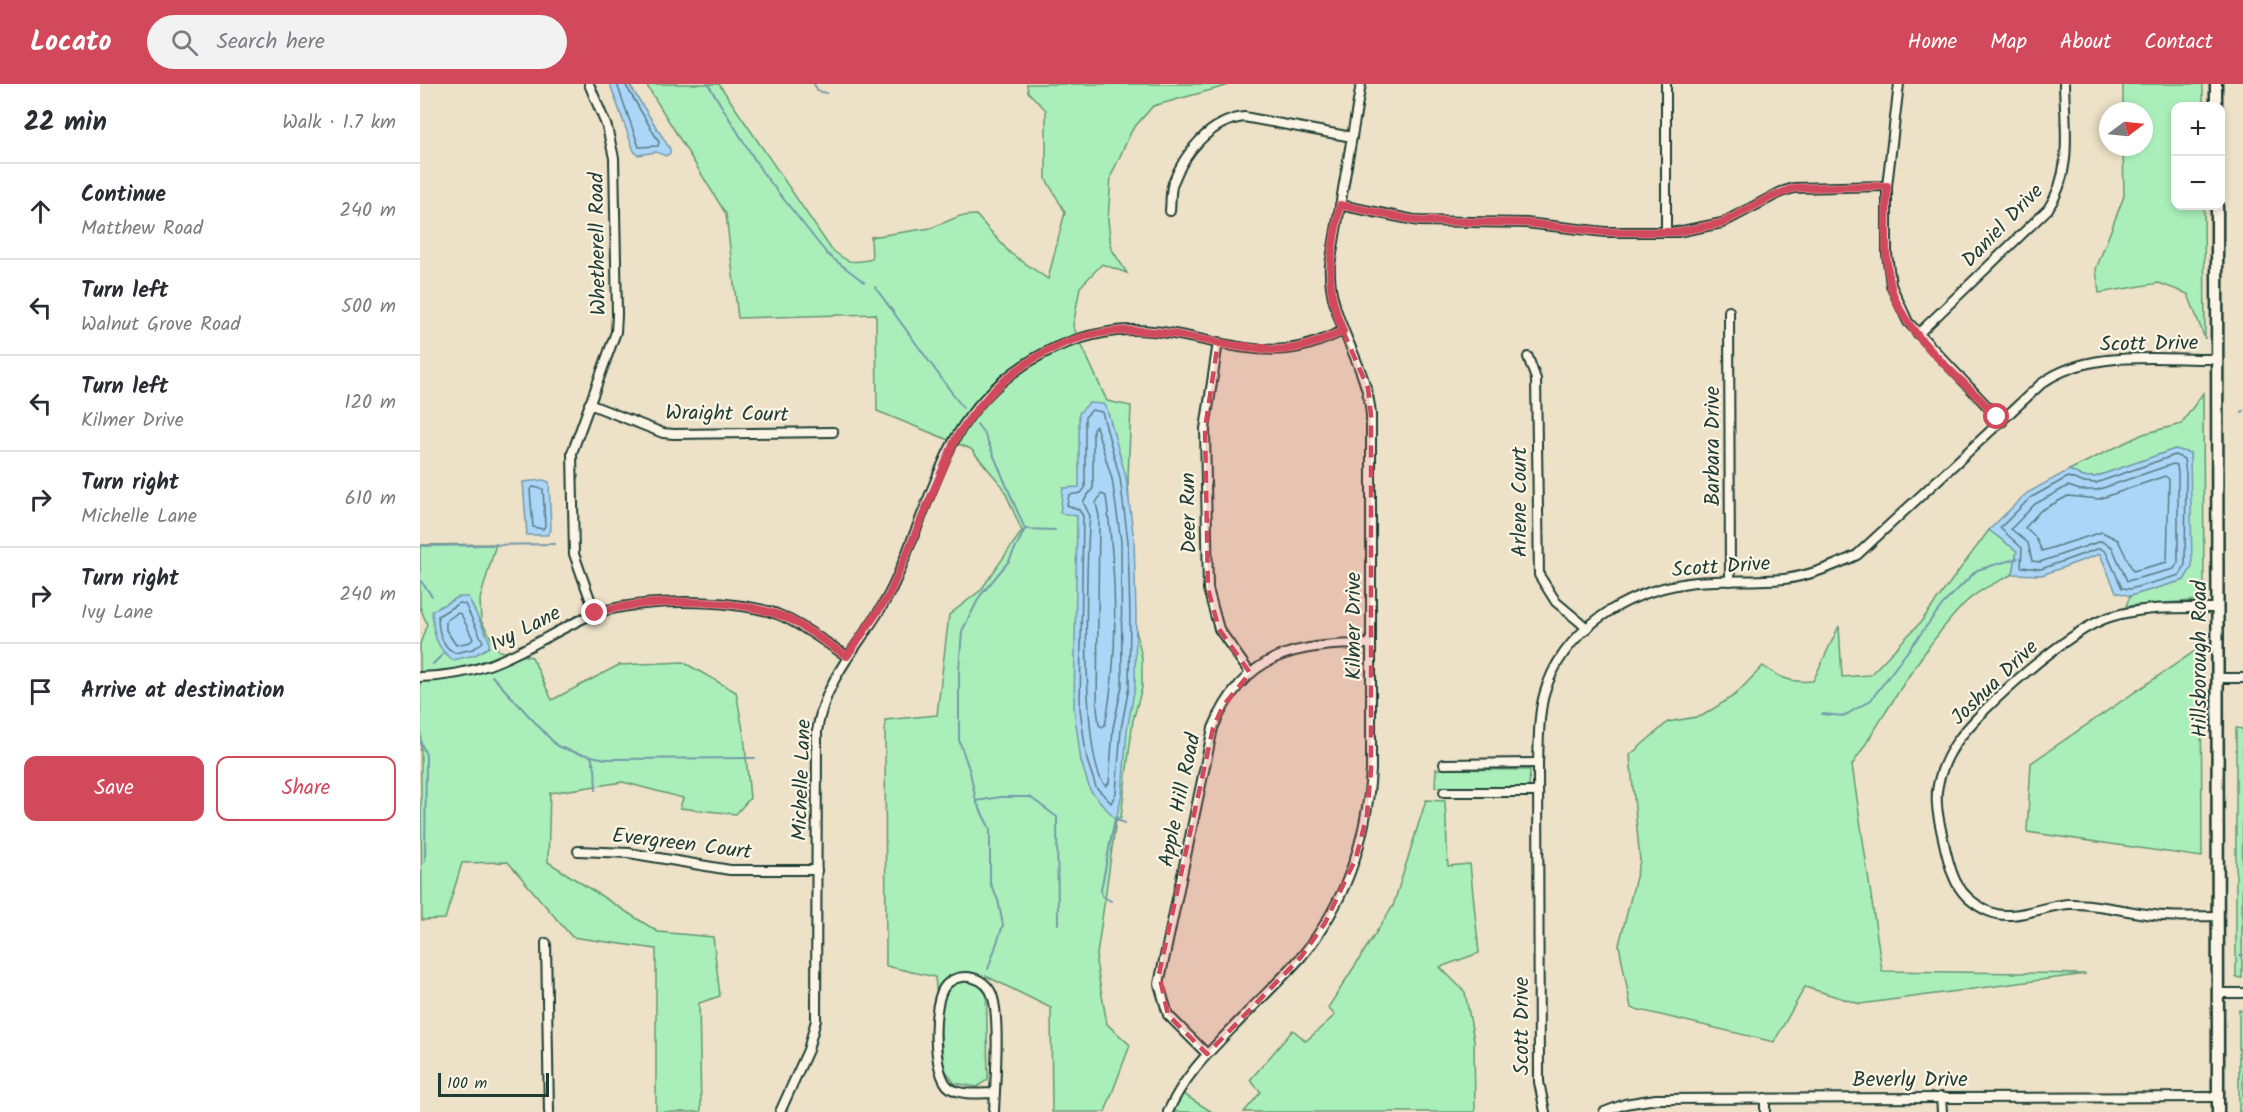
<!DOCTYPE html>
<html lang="en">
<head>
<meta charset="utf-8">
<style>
	body { margin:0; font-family:Kalam,sans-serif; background:#f2f2f3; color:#2b2b33 }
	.controls { position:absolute; right:18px; top:18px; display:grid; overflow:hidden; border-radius:12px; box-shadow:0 3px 9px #0003 }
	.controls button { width:54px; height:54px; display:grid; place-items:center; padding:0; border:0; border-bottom:2px solid #e1e1e2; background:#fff; color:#2b2b33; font:30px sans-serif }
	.compass { position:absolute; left:1679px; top:18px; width:54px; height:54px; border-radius:50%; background:#fff; box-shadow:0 3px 9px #0003; rotate:74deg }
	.scale { position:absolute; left:18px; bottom:15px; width:111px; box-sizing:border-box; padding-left:6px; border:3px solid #1f3d34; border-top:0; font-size:16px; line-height:21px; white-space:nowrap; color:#1f3d34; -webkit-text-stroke:4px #fcf5e5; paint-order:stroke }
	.stop { position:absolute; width:18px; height:18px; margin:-14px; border:4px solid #d1495b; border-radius:50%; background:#fff }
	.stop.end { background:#d1495b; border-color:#fff; box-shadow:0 2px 6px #0008 }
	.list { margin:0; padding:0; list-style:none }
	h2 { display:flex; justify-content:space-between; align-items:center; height:78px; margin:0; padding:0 24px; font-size:26px }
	h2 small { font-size:20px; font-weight:400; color:#7c7c81 }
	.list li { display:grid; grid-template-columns:39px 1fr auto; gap:18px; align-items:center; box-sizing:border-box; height:96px; padding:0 24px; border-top:2px solid #e1e1e2 }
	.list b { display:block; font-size:22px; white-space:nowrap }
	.list p { margin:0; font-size:20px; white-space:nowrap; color:#7c7c81 }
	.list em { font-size:20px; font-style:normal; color:#7c7c81 }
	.actions { display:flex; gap:12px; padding:18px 24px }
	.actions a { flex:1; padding:14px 0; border:2px solid #d1495b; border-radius:12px; text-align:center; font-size:21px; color:#d1495b }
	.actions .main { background:#d1495b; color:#fff }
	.icon { flex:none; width:33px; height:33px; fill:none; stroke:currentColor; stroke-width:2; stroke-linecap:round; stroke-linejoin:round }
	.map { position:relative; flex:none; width:1823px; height:1028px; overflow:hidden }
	header { display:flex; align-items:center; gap:36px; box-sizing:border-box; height:84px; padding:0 30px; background:#d1495b; color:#fff }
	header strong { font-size:28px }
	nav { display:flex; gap:33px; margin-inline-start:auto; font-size:21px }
	.search { width:420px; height:54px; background:#f2f2f3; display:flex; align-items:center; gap:15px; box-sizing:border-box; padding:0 21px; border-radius:33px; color:#7c7c81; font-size:22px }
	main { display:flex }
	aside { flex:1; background:#fff }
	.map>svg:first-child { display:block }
	.green { fill:#aaefba; stroke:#649677; stroke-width:1.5 }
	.water { fill:#acd6f7; stroke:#7499a9; stroke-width:1.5 }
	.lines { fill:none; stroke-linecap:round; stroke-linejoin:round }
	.shore { stroke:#577a82; stroke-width:1.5 }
	.stream { stroke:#7499a9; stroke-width:2 }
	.minor-casing { stroke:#1f3d34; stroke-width:12 }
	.tertiary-casing { stroke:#1f3d34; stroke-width:15 }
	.minor { stroke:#fcf5e5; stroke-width:8 }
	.tertiary { stroke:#fcf5e5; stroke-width:10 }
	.route { stroke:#d1495b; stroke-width:8 }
	.marked { fill:#d1495b; fill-opacity:0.2; stroke:#d1495b; stroke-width:4.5; stroke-dasharray:12 8; stroke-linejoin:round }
	.labels { text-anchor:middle; stroke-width:4.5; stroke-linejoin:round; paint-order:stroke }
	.street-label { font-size:21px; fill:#1f3d34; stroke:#fcf5e5 }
</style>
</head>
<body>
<header>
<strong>Locato</strong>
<div class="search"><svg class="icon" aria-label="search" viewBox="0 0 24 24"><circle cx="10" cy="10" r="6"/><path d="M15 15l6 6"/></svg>Search here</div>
<nav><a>Home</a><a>Map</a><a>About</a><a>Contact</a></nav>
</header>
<main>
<aside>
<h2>22 min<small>Walk · 1.7 km</small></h2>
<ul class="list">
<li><svg class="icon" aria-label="ahead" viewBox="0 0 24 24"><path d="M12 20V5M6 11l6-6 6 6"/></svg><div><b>Continue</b><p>Matthew Road</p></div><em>240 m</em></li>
<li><svg class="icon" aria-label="left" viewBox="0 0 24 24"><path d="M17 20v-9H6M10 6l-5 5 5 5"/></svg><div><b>Turn left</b><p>Walnut Grove Road</p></div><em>500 m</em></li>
<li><svg class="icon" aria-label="left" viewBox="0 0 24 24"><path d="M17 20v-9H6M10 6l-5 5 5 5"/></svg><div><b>Turn left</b><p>Kilmer Drive</p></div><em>120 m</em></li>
<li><svg class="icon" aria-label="right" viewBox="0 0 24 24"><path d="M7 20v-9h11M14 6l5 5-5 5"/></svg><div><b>Turn right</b><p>Michelle Lane</p></div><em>610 m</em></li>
<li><svg class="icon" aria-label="right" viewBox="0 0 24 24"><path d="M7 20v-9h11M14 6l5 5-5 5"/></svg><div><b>Turn right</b><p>Ivy Lane</p></div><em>240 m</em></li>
<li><svg class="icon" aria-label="arrive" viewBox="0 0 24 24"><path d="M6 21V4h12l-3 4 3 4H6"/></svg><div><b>Arrive at destination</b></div></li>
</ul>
<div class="actions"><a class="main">Save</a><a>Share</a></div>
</aside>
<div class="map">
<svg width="1823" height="1028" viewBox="0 0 1823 1028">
	<rect width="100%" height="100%" fill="#ede1c7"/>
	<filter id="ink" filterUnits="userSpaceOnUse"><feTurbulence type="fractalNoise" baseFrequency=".0167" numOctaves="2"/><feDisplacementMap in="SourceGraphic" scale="12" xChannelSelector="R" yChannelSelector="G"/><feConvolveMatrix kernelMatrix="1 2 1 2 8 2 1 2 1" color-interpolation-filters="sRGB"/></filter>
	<g filter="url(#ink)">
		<g class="green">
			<path d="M226,0H299L411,165C428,179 430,180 452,175L451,153L511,144L540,132L556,131L590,169L628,195L645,128L626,95V26L608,8L607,0H800L806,2L733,22L712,46L691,92L688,136L691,164L707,189L682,180L660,203L653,242L687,317L711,322L708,394L713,532L722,574V604L713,636L701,733L696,736L676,878L687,940L710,961L685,1028H632L631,924L566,892L568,995L557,1003L534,999L524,984L515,893L466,882L465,636L517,631L529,531L561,506L602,447L583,403L551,365L457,327L456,230L318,234L306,130Z"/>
			<path d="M1703,0H1783V22H1756V122H1784L1785,255L1768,210L1739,199L1679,209L1676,185L1704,112L1703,63H1724V27H1703Z"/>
			<path d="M1783,309L1784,516L1706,522L1710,512L1764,496L1771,483L1770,369L1755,365L1675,393H1663L1649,386L1723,350L1761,340Z"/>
			<path d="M1569,446L1597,467L1593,490C1575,499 1556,507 1542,522C1499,568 1467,629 1432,681L1462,887L1666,890L1440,920L1385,903L1354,958L1211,924L1199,861L1220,777L1210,671L1248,638L1282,632L1315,611L1343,582C1360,594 1371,599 1393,597L1419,542L1422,593L1450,591L1500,539Z"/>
			<path d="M76,460L60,515L61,537L79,567L112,573L132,616L199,581L263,578L316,608L324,652L330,714L316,730L260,724L263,714L203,698L130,709L128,778L238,848L293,853L300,912L279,919L281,1028H236V865L152,853L88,778L42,779L25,835L2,836L0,560L7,540L0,523V461Z"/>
			<path d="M1781,563L1782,773L1607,748L1611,679Z"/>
			<path d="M1816,644L1823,645L1822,894L1816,893Z"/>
			<path d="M1016,685L1110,686L1109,704L1015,703Z"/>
			<path d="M1006,716L1025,717L1028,782L1050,780L1059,869L1020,883L1045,908L1054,956L1055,1028H824L841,1008L830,996L873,946L886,957L915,931L908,924L973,822Z"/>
			<path d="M1819,926L1823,927V1028H1819Z"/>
			<path d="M757,1006L792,1028H748Z"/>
		</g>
		<g class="water">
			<path d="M190,0H209L250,65V69L246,72L236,68L218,71L214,67Z"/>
			<path d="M669,319L683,320L687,325L706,393L714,456L716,532L715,603L707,646L702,710L696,736L670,706L661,677L654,625L657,432L640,429L643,404L659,403V329Z"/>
			<path d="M1755,365L1770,369L1772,483L1764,496L1710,512L1696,508L1680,470L1622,491L1593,490L1597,467L1569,446L1607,409L1649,386L1663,393H1675Z"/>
			<path d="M123,396L129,398L131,446L127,451H107L103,398Z"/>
			<path d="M38,513H48L69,556V563L55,571L33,576C15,564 13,547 12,527Z"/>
		</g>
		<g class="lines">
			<g class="shore">
				<path d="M197,0L219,63L238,62L239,58L205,0"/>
				<path d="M672,326L682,328L700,394L708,457L710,532L709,603L701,645L696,709L691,719L676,703L667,676L660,625L663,432L659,426L647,421L649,411L661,409L665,404V333Z"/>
				<path d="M676,342L692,395L701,457L702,602L693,644L689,699L686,702C660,682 666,471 670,432L663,418L673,404V345Z"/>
				<path d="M1755,371L1764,375L1766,390L1765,481L1760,491L1710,505L1702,504L1686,468L1680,464L1621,485L1601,483L1602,464L1580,444L1610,414L1648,393L1662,398L1676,399Z"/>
				<path d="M1753,380L1757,381L1758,390V478L1754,485L1707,497L1692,463L1681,457L1620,478L1612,477L1608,459L1591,445L1615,420L1648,402L1660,406H1677Z"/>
				<path d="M1745,392L1749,395L1747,478L1713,487L1698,456L1682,448L1622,467L1616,454L1605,444L1620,427L1648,412L1679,415Z"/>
				<path d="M113,403L123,405L125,442L123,445L113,443L110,406Z"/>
				<path d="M681,410L686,412C696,487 700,567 685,641L682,643L679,641L677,623L679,432L676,419Z"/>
				<path d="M39,519L45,520L63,558L53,565L35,569C21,562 18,547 18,532Z"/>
				<path d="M37,529L41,530L53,555L50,558L36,561L26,546V537Z"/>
			</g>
			<g class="stream">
				<path d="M288,0L343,89L407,170L444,198"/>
				<path d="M394,0L398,7L406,9"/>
				<path d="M455,203L543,324"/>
				<path d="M1822,328L1823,327"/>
				<path d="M557,340L565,351L605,445L589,477L560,512L542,547L539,586V656L550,688L556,717L570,745V799L578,816L583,841L568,885"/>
				<path d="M605,445L635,446"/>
				<path d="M0,462L135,460"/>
				<path d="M0,496L12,512"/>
				<path d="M13,580L24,569"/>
				<path d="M72,592L137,662L157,669L186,675L335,674"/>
				<path d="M1402,630L1424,632L1451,616L1523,520L1557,486L1598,474"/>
				<path d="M0,656L6,671L5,777"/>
				<path d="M171,673L175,684L176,706"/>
				<path d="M556,717L581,713H610L637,733L638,840"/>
				<path d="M697,736L705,739"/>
				<path d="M691,817L682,812L681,806L695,734"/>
				<path d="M1820,871H1823"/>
			</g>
			<g class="minor-casing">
				<g id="minor">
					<path d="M169,0L187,43L194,74L197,231L196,248L152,369L154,470L175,529"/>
					<path d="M1479,0L1467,102V170L1471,201L1488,238L1582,338"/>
					<path d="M920,121L999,137L1106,139L1185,148H1257L1302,139L1361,108L1374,104L1467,102"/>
					<path d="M750,127C751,118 750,107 753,99C765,68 790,37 824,33L932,53"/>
					<path d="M1246,148V0"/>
					<path d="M1309,227L1310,497"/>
					<path d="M1498,250L1628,125C1653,88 1645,43 1644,0"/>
					<path d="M798,258L785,345L788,505L799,545L830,589"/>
					<path d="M1108,273L1116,295L1119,491L1136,518L1167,544"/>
					<path d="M169,320L243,349L254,350L413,348"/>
					<path d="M0,593C73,591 102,564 164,534C207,513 313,514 357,530C382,540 404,558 427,572"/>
					<path d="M1799,594H1823"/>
					<path d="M1024,680L1118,679"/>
					<path d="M1024,708H1118"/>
					<path d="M158,767L209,769L310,786H397"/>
					<path d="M1798,832C1777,832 1755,834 1734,831C1706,828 1677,819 1649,820C1624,821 1592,839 1568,827C1537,813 1531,791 1524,759C1520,741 1514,719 1518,701C1521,686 1528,671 1536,659C1560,624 1650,545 1690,533C1725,522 1762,524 1798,524"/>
					<path d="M126,859L129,1028"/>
					<path d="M1798,909H1823"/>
					<path d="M787,970L748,931L739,900L793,644C825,568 876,560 951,560"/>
					<path d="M1521,1013L1522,1028"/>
					<path d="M1345,1014V1028"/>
					<path d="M360,1028L388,966L396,936L397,647C406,590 442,560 468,512C478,494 485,473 493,453C507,420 518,385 536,353C570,295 629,255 696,247C754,240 810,271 867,265C887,263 905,255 923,247"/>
					<path d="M574,1028C575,1001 580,938 573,914C568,893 541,886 526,901C511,916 512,992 530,1004C542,1012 561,1009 575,1009"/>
					<path d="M748,1028C764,991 793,964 821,935C841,914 863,894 882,872C926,818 947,755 951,686V331C947,277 907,236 910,181L941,0"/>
					<path d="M1125,1028L1119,998L1118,679C1119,657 1118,633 1124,611C1142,546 1205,508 1268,499C1299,495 1332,498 1364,495C1390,492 1414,482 1437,471L1621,300C1668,264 1742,276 1798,275"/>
					<path d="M1184,1028L1205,1020L1236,1015L1798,1013"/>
				</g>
			</g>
			<g class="tertiary-casing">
				<g id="tertiary">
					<path d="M1796,0V22"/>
					<path d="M1797,122L1798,1028"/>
				</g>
			</g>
			<use href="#minor" class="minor"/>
			<use href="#tertiary" class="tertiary"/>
		</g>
	</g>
	<g class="lines" filter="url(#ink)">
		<path class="route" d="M175,529C227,514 320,513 369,535C389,545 407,560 427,572L469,511L536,354C584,280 654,235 745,249C784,254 828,269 867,265C887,263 905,255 923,247C902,198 911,171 920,121L999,137L1106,139L1185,148H1257L1302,139L1351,113L1374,104L1467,102C1467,134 1463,171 1471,203C1485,254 1543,294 1577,333"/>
	</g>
	<path class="marked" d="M923,247L948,304L951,331V686L947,731L936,774L905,839L881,873L787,970L748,931L739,890L793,644L803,622L830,589L799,545L788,505L785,345L798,258L866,265Z"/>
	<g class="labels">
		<g class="street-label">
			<text transform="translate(1582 141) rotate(-46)" y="7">Daniel Drive</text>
			<text transform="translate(177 160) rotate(-91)" y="7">Whetherell Road</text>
			<text transform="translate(1729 259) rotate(-1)" y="7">Scott Drive</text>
			<text transform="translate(307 329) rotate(1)" y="7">Wraight Court</text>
			<text transform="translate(1292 362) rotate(-90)" y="7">Barbara Drive</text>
			<text transform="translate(1099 418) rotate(-90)" y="7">Arlene Court</text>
			<text transform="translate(768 429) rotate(-91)" y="7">Deer Run</text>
			<text transform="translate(1301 482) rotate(-4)" y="7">Scott Drive</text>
			<text transform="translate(933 542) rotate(-90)" y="7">Kilmer Drive</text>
			<text transform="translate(105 544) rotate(-27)" y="7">Ivy Lane</text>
			<text transform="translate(1779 575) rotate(-90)" y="7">Hillsborough Road</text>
			<text transform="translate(1574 598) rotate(-44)" y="7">Joshua Drive</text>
			<text transform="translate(381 696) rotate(-88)" y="7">Michelle Lane</text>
			<text transform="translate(759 716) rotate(-78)" y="7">Apple Hill Road</text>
			<text transform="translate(262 759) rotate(7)" y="7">Evergreen Court</text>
			<text transform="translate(1101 942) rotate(-90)" y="7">Scott Drive</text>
			<text x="1490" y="1002">Beverly Drive</text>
		</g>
	</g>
</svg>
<div class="controls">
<button>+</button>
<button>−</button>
</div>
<svg class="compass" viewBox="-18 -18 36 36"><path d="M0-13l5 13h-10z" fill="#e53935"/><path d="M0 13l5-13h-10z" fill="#7c7c81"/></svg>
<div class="scale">100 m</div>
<div class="stop" style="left:1577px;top:333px"></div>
<div class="stop end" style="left:175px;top:529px"></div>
</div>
</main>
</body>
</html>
